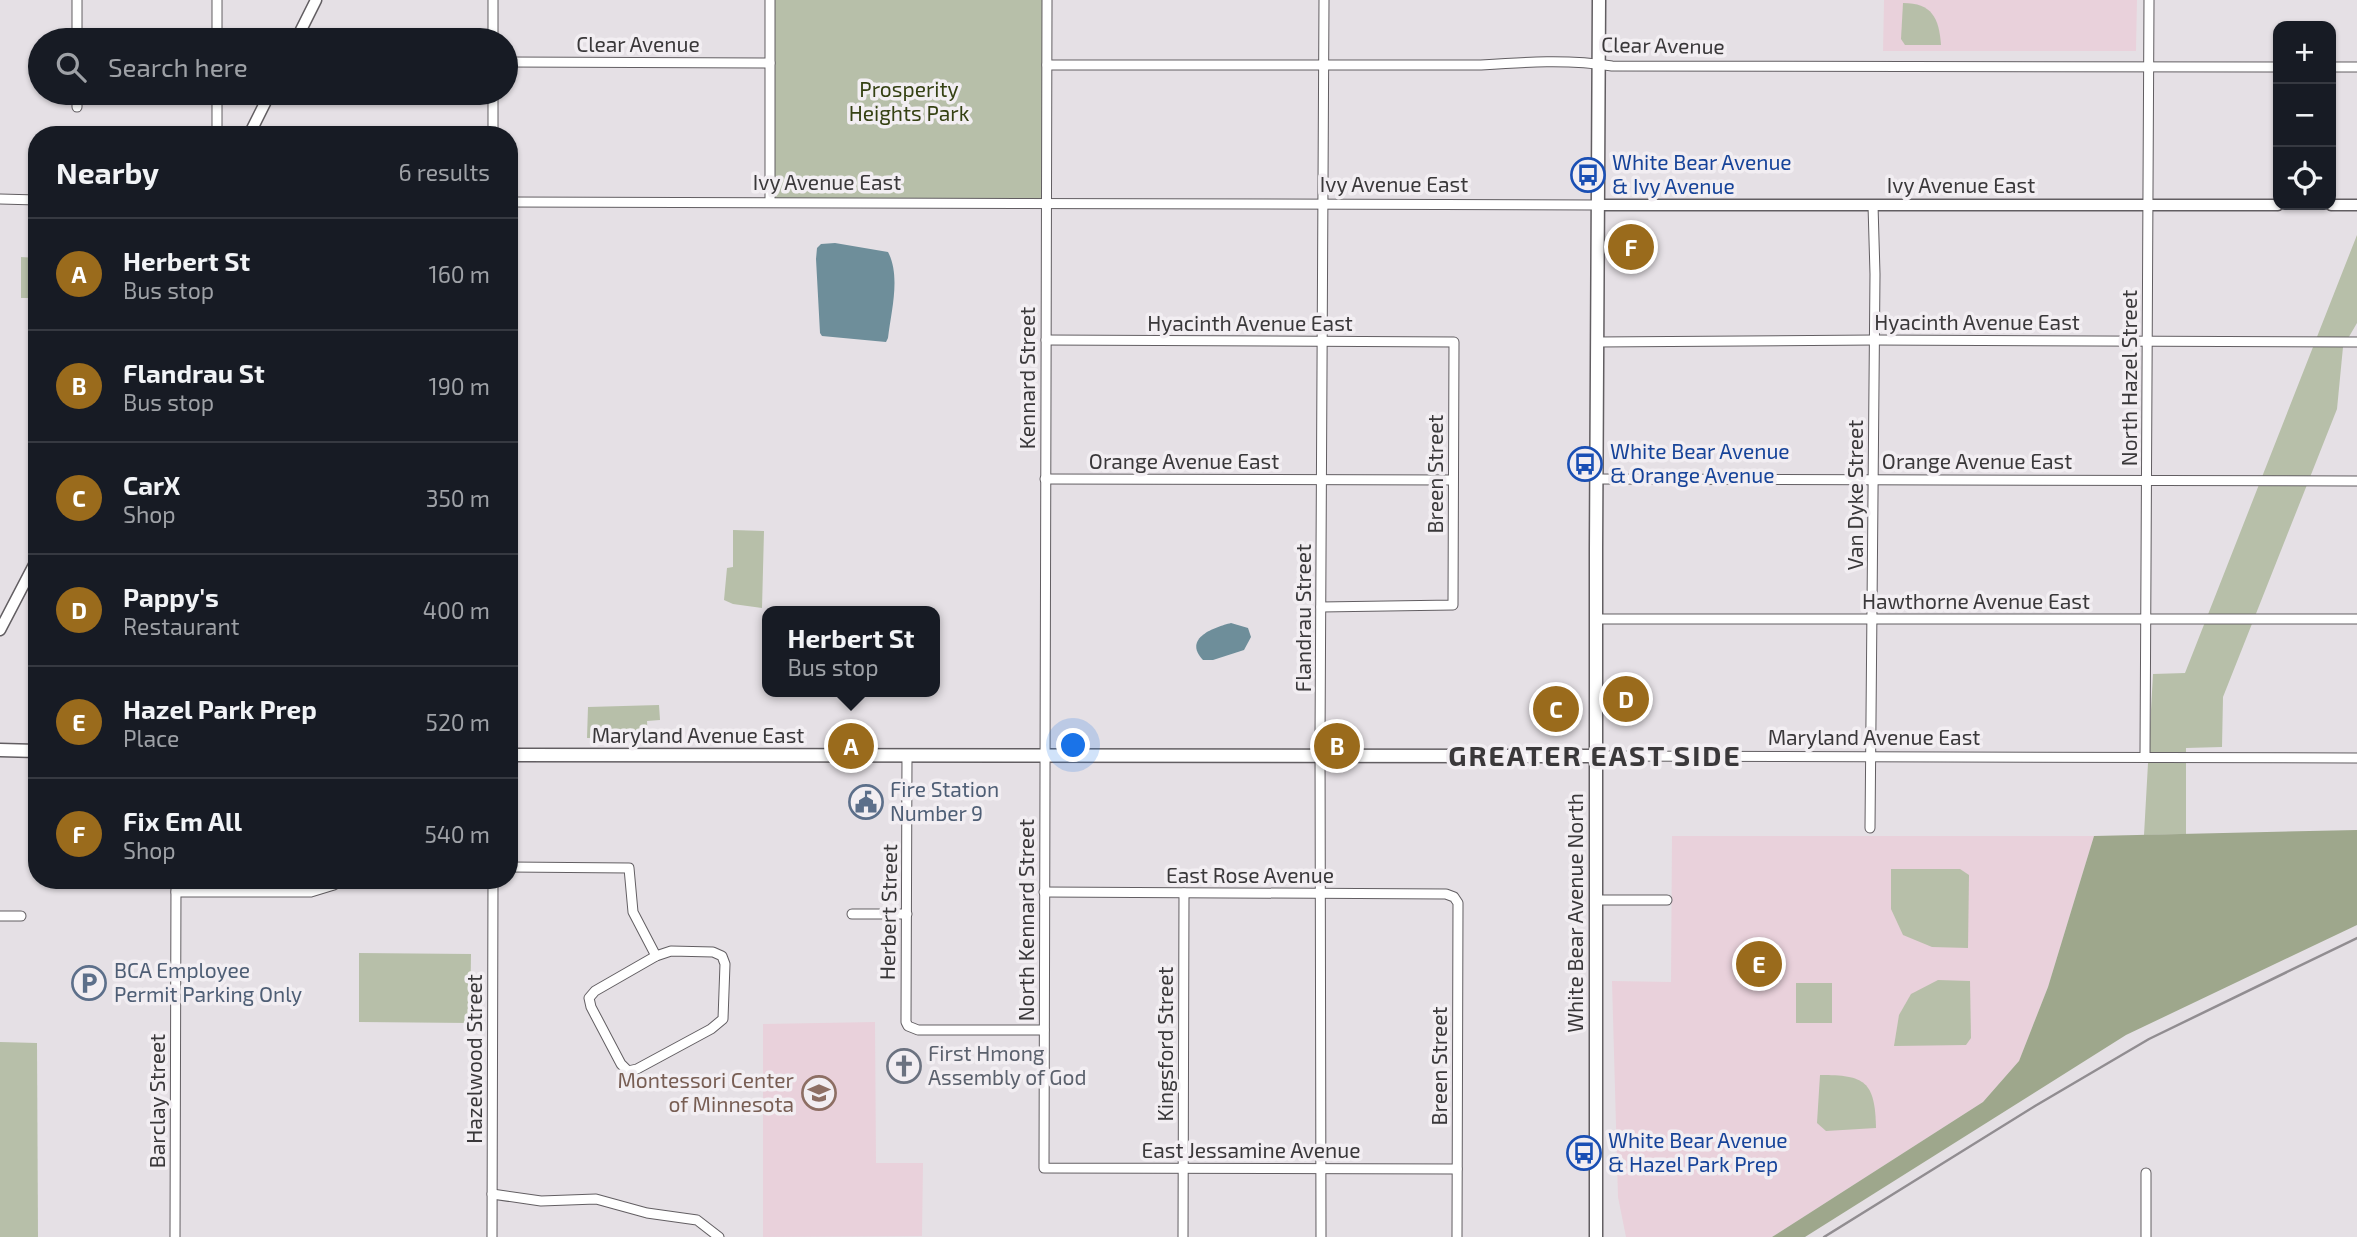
<!DOCTYPE html>
<html lang="en">
<head>
<meta charset="utf-8">
<style>
	body { margin:0; font-family:"Exo 2",sans-serif; background:#242831; color:#f1f3f6 }
	.controls { position:absolute; right:21px; top:21px; display:grid; overflow:hidden; border-radius:14px; box-shadow:0 2px 5px #0004 }
	.controls button { width:63px; height:63px; display:grid; place-items:center; padding:0; border:0; border-bottom:2px solid #363941; background:#171b24; color:#f1f3f6; font:35px sans-serif }
	.you { position:absolute; left:1074px; top:746px; width:24px; height:24px; margin:-18px; border:5px solid #fff; border-radius:50%; background:#1a73e8; box-shadow:0 0 0 10px #1a73e833 }
	.badge { display:grid; place-items:center; width:46px; height:46px; border-radius:50%; background:#9a6b1c; color:#fff; font-size:23px; font-weight:700 }
	.pin { position:absolute; translate:-50% -50%; border:4px solid #fff; box-shadow:0 2px 7px #0006 }
	.popup { position:absolute; left:762px; top:606px; width:178px; height:91px; box-sizing:border-box; display:grid; place-content:center; border-radius:14px; background:#171b24; filter:drop-shadow(0 2px 5px #0005); font-size:23px; white-space:nowrap; color:#9ea1a6 }
	.popup b { font-size:26px; color:#f1f3f6 }
	.popup::after { content:''; position:absolute; left:50%; top:100%; margin-left:-14px; border:14px solid transparent; border-top-color:#171b24 }
	.list { margin:0; padding:0; list-style:none }
	h2 { display:flex; justify-content:space-between; align-items:center; height:91px; margin:0; padding:0 28px; font-size:30px }
	h2 small { font-size:23px; font-weight:400; color:#9ea1a6 }
	.list li { display:grid; grid-template-columns:46px 1fr auto; gap:21px; align-items:center; box-sizing:border-box; height:112px; padding:0 28px; border-top:2px solid #363941 }
	.list b { display:block; font-size:26px; white-space:nowrap }
	.list p { margin:0; font-size:23px; white-space:nowrap; color:#9ea1a6 }
	.list em { font-size:23px; font-style:normal; color:#9ea1a6 }
	.icon { flex:none; width:38px; height:38px; fill:none; stroke:currentColor; stroke-width:2; stroke-linecap:round; stroke-linejoin:round }
	.map { position:relative; flex:none; width:2357px; height:1237px; overflow:hidden }
	.search { position:absolute; background:#171b24; box-shadow:0 2px 5px #0004; left:28px; top:28px; width:490px; height:77px; display:flex; align-items:center; gap:18px; box-sizing:border-box; padding:0 24px; border-radius:38px; color:#9ea1a6; font-size:26px }
	.panel { position:absolute; background:#171b24; box-shadow:0 2px 5px #0004; left:28px; top:126px; width:490px; height:763px; border-radius:28px }
	.map>svg:first-child { display:block }
	.education { fill:#e9d1db }
	.green { fill:#b7bfa9 }
	.forest { fill:#9ea78c }
	.water { fill:#6e8e9a }
	.lines { fill:none; stroke-linecap:round; stroke-linejoin:round }
	.minor-casing { stroke:#625e62; stroke-width:11 }
	.tertiary-casing { stroke:#625e62; stroke-width:13 }
	.secondary-casing { stroke:#625e62; stroke-width:15 }
	.minor { stroke:#fff; stroke-width:9 }
	.tertiary { stroke:#fff; stroke-width:10 }
	.secondary { stroke:#fff; stroke-width:12 }
	.rail { stroke:#918d91; stroke-width:2.5 }
	.labels { text-anchor:middle; stroke-width:7; stroke-linejoin:round; paint-order:stroke }
	.street-label { font-size:21px; fill:#3a383a; stroke:#f2eef2 }
	.park-label { font-size:21px; fill:#354113; stroke:#f2eef2 }
	.transit-label { font-size:21px; fill:#164399; stroke:#f2eef2; text-anchor:start }
	.service-label { font-size:21px; fill:#4e5e75; stroke:#f2eef2; text-anchor:start }
	.worship-label { font-size:21px; fill:#5b616d; stroke:#f2eef2; text-anchor:start }
	.education-label { font-size:21px; fill:#785e54; stroke:#f2eef2; text-anchor:end }
	.district-label { font-size:28px; font-weight:bold; letter-spacing:2px; fill:#3a383a; stroke:#f2eef2 }
</style>
</head>
<body>
<div class="map">
<svg width="2357" height="1237" viewBox="0 0 2357 1237">
	<rect width="100%" height="100%" fill="#e5e0e5"/>
	<g class="education">
		<path d="M1884,0H2137L2136,51H1883Z"/>
		<path d="M1672,836H2094L2048,987L2019,1061L1983,1102L1772,1237H1626L1618,1197L1612,981L1671,982Z"/>
		<path d="M875,1022L876,1163H923L922,1236L763,1237V1024Z"/>
	</g>
	<g class="green">
		<path d="M770,0H1047L1046,203L770,202Z"/>
		<path d="M1903,3C1932,3 1939,18 1941,45H1905L1901,39Z"/>
		<path d="M2357,235V323L2343,347L2337,409L2223,697L2222,747L2186,748V834L2144,835L2153,674L2185,673Z"/>
		<path d="M21,257L37,258V298H21Z"/>
		<path d="M733,530L764,531L762,608L733,604L724,600L727,568L733,567Z"/>
		<path d="M659,705L660,720L647,721L648,738H587L588,707Z"/>
		<path d="M1891,869H1960L1969,875L1968,948L1932,947L1903,935L1891,909Z"/>
		<path d="M359,953L471,954L470,1023L359,1022Z"/>
		<path d="M1938,980L1970,981L1971,1038L1966,1045L1894,1046L1899,1015L1911,994Z"/>
		<rect x="1796" y="983" width="36" height="40"/>
		<path d="M0,1042L37,1043L38,1237H0Z"/>
		<path d="M1820,1075C1865,1075 1875,1081 1876,1128L1826,1131L1817,1123Z"/>
	</g>
	<path class="forest" d="M2357,830V925L2126,1035L1805,1237H1772L1983,1102L2019,1061L2048,987L2094,836Z"/>
	<g class="water">
		<path d="M835,243L888,252C901,276 891,312 888,338L886,342L822,336L820,333L816,259L817,248L821,244Z"/>
		<path d="M1231,623L1248,628L1251,637L1244,650L1213,660H1203C1182,638 1215,627 1231,623Z"/>
	</g>
	<g class="lines">
		<g class="minor-casing">
			<g id="minor">
				<path d="M77,0V40"/>
				<path d="M217,0V40"/>
				<path d="M493,0V40"/>
				<path d="M1047,0L1044,1168L1457,1169"/>
				<path d="M506,62L770,63"/>
				<path d="M1047,65H1481C1525,62 1569,59 1612,66L2278,67"/>
				<path d="M2331,67H2357"/>
				<path d="M77,93V107"/>
				<path d="M217,93V135"/>
				<path d="M493,93V135"/>
				<path d="M0,199L37,200"/>
				<path d="M509,202L1598,205"/>
				<path d="M770,202V0"/>
				<path d="M1046,340L1454,342L1453,605L1321,607"/>
				<path d="M1597,342L1875,340L2357,342"/>
				<path d="M1045,479L1453,480"/>
				<path d="M1596,479L2357,481"/>
				<path d="M1596,619H2357"/>
				<path d="M907,755L906,1022L908,1026L918,1030H1044"/>
				<path d="M1595,756L2357,758"/>
				<path d="M2145,756L2149,0"/>
				<path d="M1870,828L1875,274L1873,205"/>
				<path d="M509,867L629,868L633,912L656,956"/>
				<path d="M176,892H311L334,885"/>
				<path d="M1044,892L1446,894L1454,897L1458,903L1457,1237"/>
				<path d="M1596,900H1667"/>
				<path d="M852,914H907"/>
				<path d="M0,916H21"/>
				<path d="M671,951L713,952L722,956L725,964L723,1019L711,1029L637,1069L628,1071L621,1064L591,1007L589,998L595,991L656,956Z"/>
				<path d="M2146,1173V1237"/>
				<path d="M492,1194L541,1201L596,1199L647,1213L697,1220L719,1237"/>
				<path d="M175,1237L176,880"/>
				<path d="M492,1237L493,880"/>
				<path d="M1183,1237L1184,893"/>
				<path d="M1321,1237L1320,739L1324,0"/>
			</g>
		</g>
		<g class="tertiary-casing">
			<g id="tertiary">
				<path d="M296,40L316,0"/>
				<path d="M249,135L270,93"/>
				<path d="M1598,205H2278"/>
				<path d="M2331,205H2357"/>
				<path d="M0,630L37,559"/>
			</g>
		</g>
		<g class="secondary-casing">
			<g id="secondary">
				<path d="M0,750L37,751"/>
				<path d="M509,755L1595,756"/>
				<path d="M1596,1237V548L1599,0"/>
			</g>
		</g>
		<use href="#minor" class="minor"/>
		<use href="#tertiary" class="tertiary"/>
		<use href="#secondary" class="secondary"/>
		<path class="rail" d="M1824,1237L2035,1106L2149,1039L2357,938"/>
	</g>
	<defs>
		<g id="bus-ring" transform="scale(1.75)"><circle r="9.5" fill="#f2eef2" stroke="#1a4fb4" stroke-width="1.5"/><path d="M-5-6H5V4H4V6H2V4H-2V6H-4V4H-5ZM-3.5-4V0h7V-4ZM-3.5 1.2v1.5H-2V1.2ZM2 1.2v1.5H3.5V1.2Z" fill="#1a4fb4"/></g>
		<g id="civic-ring" transform="scale(1.75)"><circle r="9.5" fill="#f2eef2" stroke="#5c6f8a" stroke-width="1.5"/><path d="M-.6-6.5H3V-4.5H.6V-3L4-1V1h2V6H-6V1h2V-1L-.6-3ZM-1.2 2.5V6h2.4V2.5Z" fill="#5c6f8a"/></g>
		<g id="parking-ring" transform="scale(1.75)"><circle r="9.5" fill="#f2eef2" stroke="#5c6f8a" stroke-width="1.5"/><path d="M-3.5-5.5H1a3.5 3.5 0 0 1 0 7H-1V5.5H-3.5ZM-1-3.4V-.6H.8a1.4 1.4 0 0 0 0-2.8Z" fill="#5c6f8a"/></g>
		<g id="church-ring" transform="scale(1.75)"><circle r="9.5" fill="#f2eef2" stroke="#6b7280" stroke-width="1.5"/><path d="M-1.2-6h2.4v3.5h3.3v2.4h-3.3V6h-2.4V-.1h-3.3v-2.4h3.3Z" fill="#6b7280"/></g>
		<g id="school-ring" transform="scale(1.75)"><circle r="9.5" fill="#f2eef2" stroke="#8d6e63" stroke-width="1.5"/><path d="M0-5L7-2L0 1L-7-2ZM-4 1L0 2.5L4 1V4Q0 6-4 4Z" fill="#8d6e63"/></g>
	</defs>
	<g fill-rule="evenodd">
		<use href="#bus-ring" x="1588" y="175"/>
		<use href="#bus-ring" x="1585" y="464"/>
		<use href="#civic-ring" x="866" y="802"/>
		<use href="#parking-ring" x="89" y="983"/>
		<use href="#church-ring" x="904" y="1066"/>
		<use href="#school-ring" x="819" y="1093"/>
		<use href="#bus-ring" x="1584" y="1153"/>
	</g>
	<g class="labels">
		<g class="street-label">
			<text x="638" y="52">Clear Avenue</text>
			<text transform="translate(1663 46) rotate(1)" y="7">Clear Avenue</text>
			<text x="827" y="190">Ivy Avenue East</text>
			<text x="1394" y="192">Ivy Avenue East</text>
			<text x="1961" y="193">Ivy Avenue East</text>
			<text x="1977" y="330">Hyacinth Avenue East</text>
			<text x="1250" y="331">Hyacinth Avenue East</text>
			<text transform="translate(1028 378) rotate(-90)" y="7">Kennard Street</text>
			<text transform="translate(2130 378) rotate(-90)" y="7">North Hazel Street</text>
			<text x="1184" y="469">Orange Avenue East</text>
			<text x="1977" y="469">Orange Avenue East</text>
			<text transform="translate(1436 474) rotate(-90)" y="7">Breen Street</text>
			<text transform="translate(1856 495) rotate(-90)" y="7">Van Dyke Street</text>
			<text x="1976" y="609">Hawthorne Avenue East</text>
			<text transform="translate(1304 618) rotate(-90)" y="7">Flandrau Street</text>
			<text x="698" y="743">Maryland Avenue East</text>
			<text x="1874" y="745">Maryland Avenue East</text>
			<text x="1250" y="883">East Rose Avenue</text>
			<text transform="translate(889 912) rotate(-89)" y="7">Herbert Street</text>
			<text transform="translate(1576 913) rotate(-90)" y="7">White Bear Avenue North</text>
			<text transform="translate(1027 920) rotate(-90)" y="7">North Kennard Street</text>
			<text transform="translate(1166 1044) rotate(-90)" y="7">Kingsford Street</text>
			<text transform="translate(475 1059) rotate(-90)" y="7">Hazelwood Street</text>
			<text transform="translate(1440 1066) rotate(-90)" y="7">Breen Street</text>
			<text transform="translate(158 1101) rotate(-90)" y="7">Barclay Street</text>
			<text x="1251" y="1158">East Jessamine Avenue</text>
		</g>
		<g class="park-label">
			<text x="909" y="97">Prosperity<tspan x="909" dy="24">Heights Park</tspan></text>
		</g>
		<g class="transit-label">
			<text x="1612" y="170">White Bear Avenue<tspan x="1612" dy="24">&amp; Ivy Avenue</tspan></text>
			<text x="1610" y="459">White Bear Avenue<tspan x="1610" dy="24">&amp; Orange Avenue</tspan></text>
			<text x="1608" y="1148">White Bear Avenue<tspan x="1608" dy="24">&amp; Hazel Park Prep</tspan></text>
		</g>
		<g class="service-label">
			<text x="890" y="797">Fire Station<tspan x="890" dy="24">Number 9</tspan></text>
			<text x="114" y="978">BCA Employee<tspan x="114" dy="24">Permit Parking Only</tspan></text>
		</g>
		<g class="worship-label">
			<text x="928" y="1061">First Hmong<tspan x="928" dy="24">Assembly of God</tspan></text>
		</g>
		<g class="education-label">
			<text x="794" y="1088">Montessori Center<tspan x="794" dy="24">of Minnesota</tspan></text>
		</g>
		<g class="district-label">
			<text x="1595" y="766">GREATER EAST SIDE</text>
		</g>
	</g>
</svg>
<div class="controls">
<button>+</button>
<button>−</button>
<button><svg class="icon" aria-label="locate" viewBox="0 0 24 24"><circle cx="12" cy="12" r="6"/><path d="M12 2v4M12 18v4M2 12h4M18 12h4"/></svg></button>
</div>
<div class="you"></div>
<div class="pin badge" style="left:851px;top:746px">A</div>
<div class="popup"><b>Herbert St</b>Bus stop</div>
<div class="pin badge" style="left:1337px;top:746px">B</div>
<div class="pin badge" style="left:1556px;top:709px">C</div>
<div class="pin badge" style="left:1626px;top:699px">D</div>
<div class="pin badge" style="left:1759px;top:964px">E</div>
<div class="pin badge" style="left:1631px;top:247px">F</div>
<div class="search"><svg class="icon" aria-label="search" viewBox="0 0 24 24"><circle cx="10" cy="10" r="6"/><path d="M15 15l6 6"/></svg>Search here</div>
<section class="panel">
<h2>Nearby<small>6 results</small></h2>
<ul class="list">
<li><span class="badge">A</span><div><b>Herbert St</b><p>Bus stop</p></div><em>160 m</em></li>
<li><span class="badge">B</span><div><b>Flandrau St</b><p>Bus stop</p></div><em>190 m</em></li>
<li><span class="badge">C</span><div><b>CarX</b><p>Shop</p></div><em>350 m</em></li>
<li><span class="badge">D</span><div><b>Pappy's</b><p>Restaurant</p></div><em>400 m</em></li>
<li><span class="badge">E</span><div><b>Hazel Park Prep</b><p>Place</p></div><em>520 m</em></li>
<li><span class="badge">F</span><div><b>Fix Em All</b><p>Shop</p></div><em>540 m</em></li>
</ul>
</section>
</div>
</body>
</html>
